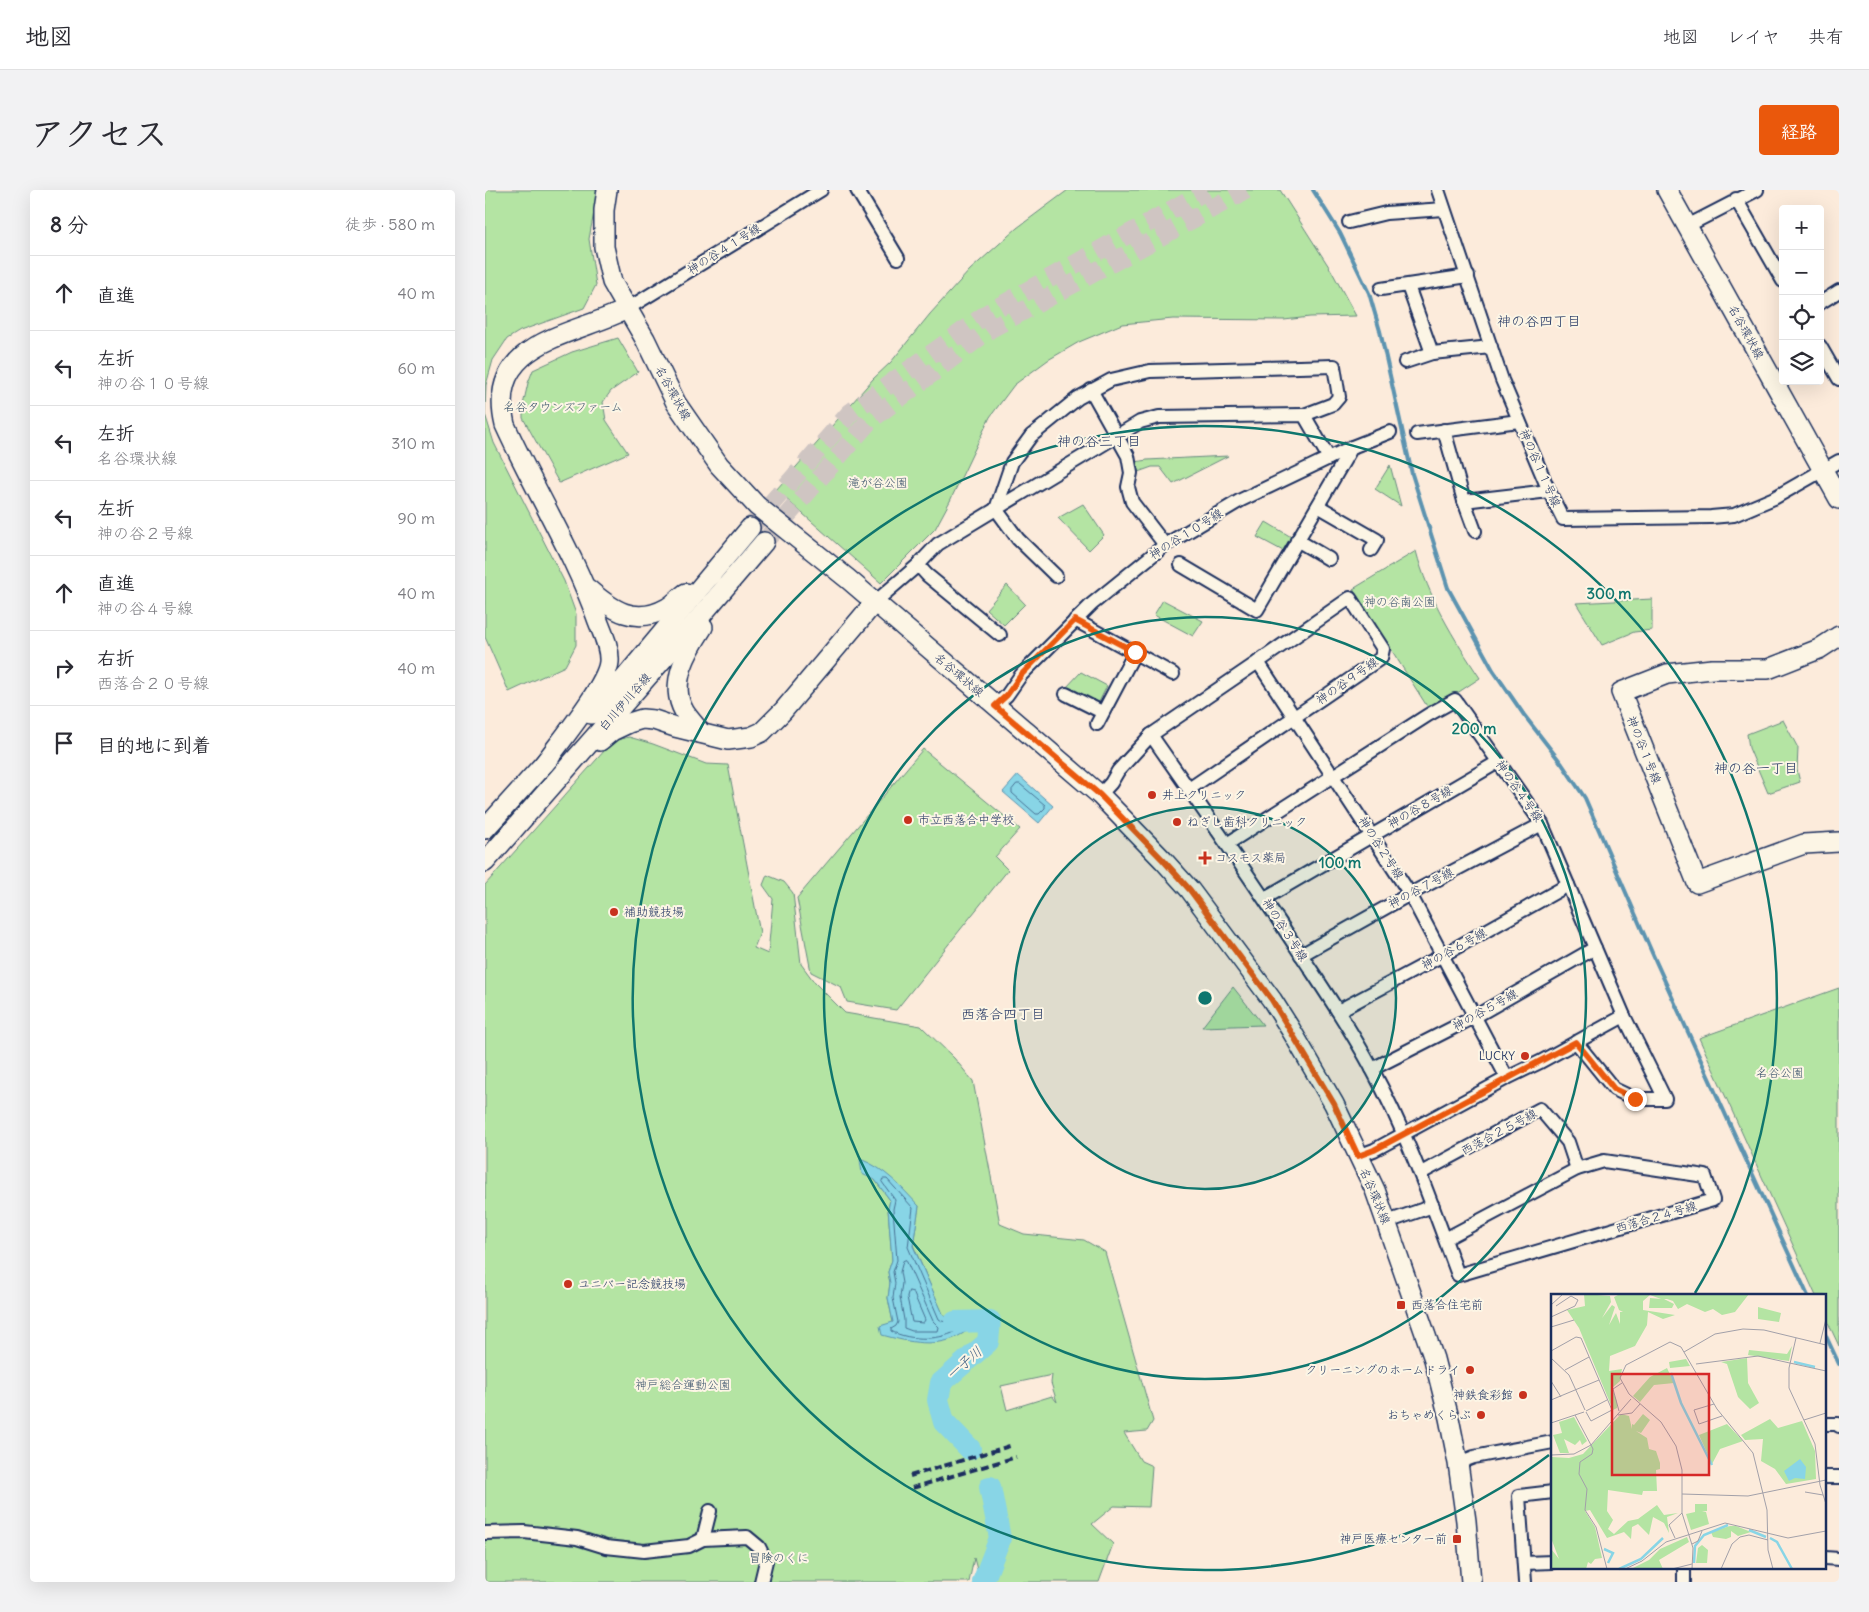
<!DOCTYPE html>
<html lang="ja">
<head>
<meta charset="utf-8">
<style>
	body { margin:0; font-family:Delius,"Klee One",sans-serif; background:#f2f2f3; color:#2b2b33 }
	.controls { position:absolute; right:15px; top:15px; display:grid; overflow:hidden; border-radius:5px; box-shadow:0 5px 20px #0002 }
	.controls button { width:45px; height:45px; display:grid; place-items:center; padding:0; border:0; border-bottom:1px solid #e1e1e2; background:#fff; color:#2b2b33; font:25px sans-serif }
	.stop { position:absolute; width:15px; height:15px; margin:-11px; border:4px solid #ea580c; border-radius:50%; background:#fff }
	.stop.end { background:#ea580c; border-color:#fff; box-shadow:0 1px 5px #0008 }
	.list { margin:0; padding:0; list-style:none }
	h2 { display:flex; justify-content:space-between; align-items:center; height:65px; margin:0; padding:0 20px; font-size:21px }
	h2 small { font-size:16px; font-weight:400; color:#7c7c81 }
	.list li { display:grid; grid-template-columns:32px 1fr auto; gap:15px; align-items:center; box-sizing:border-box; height:75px; padding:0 20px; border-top:1px solid #e1e1e2 }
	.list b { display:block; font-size:19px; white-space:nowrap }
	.list p { margin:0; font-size:16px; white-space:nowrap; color:#7c7c81 }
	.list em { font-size:16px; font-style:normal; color:#7c7c81 }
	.icon { flex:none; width:28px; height:28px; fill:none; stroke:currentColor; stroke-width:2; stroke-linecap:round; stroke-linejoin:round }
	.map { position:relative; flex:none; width:1354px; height:1392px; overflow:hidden; border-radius:5px }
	header { display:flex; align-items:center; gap:30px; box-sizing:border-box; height:70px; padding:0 25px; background:#fff; border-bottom:1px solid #e1e1e2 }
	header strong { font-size:24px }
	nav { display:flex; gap:28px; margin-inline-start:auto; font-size:18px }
	.intro { display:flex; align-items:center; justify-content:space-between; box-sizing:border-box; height:120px; padding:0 30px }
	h1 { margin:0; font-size:35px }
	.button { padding:12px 22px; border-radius:5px; background:#ea580c; color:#fff; font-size:18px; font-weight:700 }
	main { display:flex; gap:30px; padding:0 30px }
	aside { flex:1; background:#fff; border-radius:5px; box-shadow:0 5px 20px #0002 }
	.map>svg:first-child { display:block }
	.green { fill:#b4e4a3; stroke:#688a80; fill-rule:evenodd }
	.water { fill:#88d5e6; stroke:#5c93b0 }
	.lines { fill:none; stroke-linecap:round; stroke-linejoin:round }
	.shore { stroke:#477194; stroke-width:1 }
	.stream { stroke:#5c93b0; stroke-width:4 }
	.river { stroke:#88d5e6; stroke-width:22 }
	.secondary-tunnel { stroke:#cfc5c2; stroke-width:19; stroke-dasharray:19 9; stroke-linecap:butt }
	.street-casing { stroke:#1b2f5e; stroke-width:16 }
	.secondary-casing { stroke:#1b2f5e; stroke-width:22 }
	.street { stroke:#fcf5e5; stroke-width:12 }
	.secondary { stroke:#fcf5e5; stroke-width:19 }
	.rail { stroke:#1b2f5e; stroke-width:4; stroke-dasharray:8 4; stroke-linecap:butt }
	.route { stroke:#ea580c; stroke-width:6 }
	.ring { fill:none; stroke:#0f766e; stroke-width:2.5 }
	.poi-dot { fill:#c8321e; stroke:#fcf5e5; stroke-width:2 }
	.labels { text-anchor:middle; stroke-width:4; stroke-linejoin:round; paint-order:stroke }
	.street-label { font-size:12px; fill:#1b2f5e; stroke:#fcf5e5 }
	.park-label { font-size:12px; fill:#3a536c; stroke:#fcf5e5 }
	.poi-label { font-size:12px; fill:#1b2f5e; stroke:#fcf5e5; text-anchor:start }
	.neighbourhood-label { font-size:14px; fill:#1b2f5e; stroke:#fcf5e5 }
	.water-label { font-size:14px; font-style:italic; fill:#365880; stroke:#fcf5e5 }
	.inset-river { fill:none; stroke:#88d5e6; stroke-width:2.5 }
	.inset-road { fill:none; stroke:#a2a0a9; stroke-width:1 }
	.view { fill:#d62828; fill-opacity:0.15; stroke:#d62828; stroke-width:2.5 }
	.inset-edge { fill:none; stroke:#1b2f5e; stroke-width:2.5 }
	.centre { fill:#0f766e; stroke:#fcf5e5; stroke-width:2.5 }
	.ring-label { font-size:15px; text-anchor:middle; font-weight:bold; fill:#0f766e; stroke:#fcf5e5; stroke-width:4; stroke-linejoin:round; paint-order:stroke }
</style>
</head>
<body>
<header>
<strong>地図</strong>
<nav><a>地図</a><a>レイヤ</a><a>共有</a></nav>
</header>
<div class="intro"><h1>アクセス</h1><a class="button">経路</a></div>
<main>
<aside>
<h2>8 分<small>徒歩 · 580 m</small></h2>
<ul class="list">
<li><svg class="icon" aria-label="ahead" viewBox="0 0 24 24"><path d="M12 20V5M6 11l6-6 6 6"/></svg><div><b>直進</b></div><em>40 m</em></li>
<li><svg class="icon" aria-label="left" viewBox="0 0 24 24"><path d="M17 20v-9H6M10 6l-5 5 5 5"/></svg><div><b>左折</b><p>神の谷１０号線</p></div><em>60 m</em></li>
<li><svg class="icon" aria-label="left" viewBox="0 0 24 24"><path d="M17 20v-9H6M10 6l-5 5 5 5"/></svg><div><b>左折</b><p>名谷環状線</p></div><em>310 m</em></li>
<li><svg class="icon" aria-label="left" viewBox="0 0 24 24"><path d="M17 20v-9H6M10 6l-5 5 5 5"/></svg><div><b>左折</b><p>神の谷２号線</p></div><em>90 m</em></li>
<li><svg class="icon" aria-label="ahead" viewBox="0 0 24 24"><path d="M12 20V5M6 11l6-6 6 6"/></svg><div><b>直進</b><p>神の谷４号線</p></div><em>40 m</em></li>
<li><svg class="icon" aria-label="right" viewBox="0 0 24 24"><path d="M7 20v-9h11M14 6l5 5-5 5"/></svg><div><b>右折</b><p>西落合２０号線</p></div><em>40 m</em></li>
<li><svg class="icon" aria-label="arrive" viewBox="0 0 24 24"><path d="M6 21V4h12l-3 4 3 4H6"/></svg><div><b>目的地に到着</b></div></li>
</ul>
</aside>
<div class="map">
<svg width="1354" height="1392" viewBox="0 0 1354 1392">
	<rect width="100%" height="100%" fill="#fcebdb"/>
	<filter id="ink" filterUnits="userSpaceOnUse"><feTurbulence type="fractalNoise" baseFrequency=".02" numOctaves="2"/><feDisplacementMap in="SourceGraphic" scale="10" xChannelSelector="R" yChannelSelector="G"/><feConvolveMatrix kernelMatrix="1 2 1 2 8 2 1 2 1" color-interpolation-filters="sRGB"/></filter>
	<g filter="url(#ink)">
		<g class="green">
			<path d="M0,0H113L104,49L111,95L99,118L35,141L22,149L8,170L1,195L0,224L9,253L79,391L91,424V455L80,476L24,502L0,447Z"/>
			<path d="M583,0H795L846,80L871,126L825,127L799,130L688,129L637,134L594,152L563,170L529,195L505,227L465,311L450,339L396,393L291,300L388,189L406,172L445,124L485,80L532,38Z"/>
			<path d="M133,148L153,182L126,201L118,212L121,230L143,263L74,293L38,228V215L43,193L48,180L87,162Z"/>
			<path d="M743,266L688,294L675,277H667L653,282L650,272L662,270Z"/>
			<path d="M905,275L916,316L890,299Z"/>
			<path d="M598,314L619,345L604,360L573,328Z"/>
			<path d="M781,332L808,348L800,362L772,347Z"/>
			<path d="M931,361C943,407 969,449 995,488L945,521L868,399Z"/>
			<path d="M522,395L540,414L519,435L501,419Z"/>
			<path d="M1167,409V440L1149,442L1117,455L1091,413Z"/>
			<path d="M678,410L718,431L708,446L669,425Z"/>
			<path d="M596,482L622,496L612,516L580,499Z"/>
			<path d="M1298,530L1313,558L1312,580L1315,592L1283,603L1264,558L1262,544Z"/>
			<path d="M144,547L168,554L221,574L243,575L275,743L269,758L283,764L288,709L278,695L282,685L299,692L308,703L316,774L330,793L360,823L436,836L469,868L488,891L515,1034L539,1044L599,1050L620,1062L668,1231L662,1241L639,1243L656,1271L667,1276L664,1317L629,1316L607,1334L628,1354L614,1392H495L489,1368L484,1392H0V695L128,551ZM390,990L434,1016L428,1055L459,1127L476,1130L493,1127L486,1139L480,1142L408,1132L403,1108L405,1093L403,1082L407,1070L403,1019L405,1010ZM567,1185L566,1193L572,1212L567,1206L522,1220L516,1196Z"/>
			<path d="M438,559L535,639L510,667L523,680L411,820L362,812L356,797L326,782L312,708Z"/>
			<path d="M748,797L778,835L717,837Z"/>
			<path d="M1354,798V1156L1340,1126V1106H1331L1214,848Z"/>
		</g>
		<g class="water">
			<path d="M533,585L568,616L554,633L518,602Z"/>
			<path d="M375,969C400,978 416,997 434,1016L428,1056L459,1126L476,1130L493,1127H506L496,1134L488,1133C486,1139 483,1140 477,1144C453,1159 423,1152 397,1145L395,1136L408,1132L403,1108L405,1093L403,1082L407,1070L403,1019L405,1010L390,990L377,984Z"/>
		</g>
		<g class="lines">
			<g class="shore">
				<path d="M532,594H535L560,615V618L554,624H551L527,603V600Z"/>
				<path d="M398,989H402L428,1018L423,1057L454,1129L457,1131L476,1136L475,1139C457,1151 425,1151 406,1141V1139L411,1136L413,1132L408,1108L410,1093L408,1082L412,1070L408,1019L410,1010L397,992Z"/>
				<path d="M421,1070L448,1131L454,1137L453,1141H427L419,1138V1130L415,1107L417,1093L415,1082L418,1071Z"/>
				<path d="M424,1101L428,1102L440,1130L438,1133L427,1132L422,1107Z"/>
			</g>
			<g class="stream">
				<path d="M828,0L855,43L884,103L895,141L927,284L963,398L1008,480L1039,525L1077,574L1100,608L1168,765L1323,1106"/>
				<path d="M1340,1144L1354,1174"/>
			</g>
			<g class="river">
				<path d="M470,1132L505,1131L503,1152L456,1193L453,1210L459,1232L485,1259"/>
				<path d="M498,1392L515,1348L505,1297"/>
			</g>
			<g class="secondary-tunnel">
				<path d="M265,338L365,223L503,123L722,0"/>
				<path d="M279,352L384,231L505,139L761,0"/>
			</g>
			<g class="street-casing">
				<g id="street">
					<path d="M372,0L413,68"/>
					<path d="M953,0L1017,190L1064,301L1078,329L1226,327L1249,325L1289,308L1354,271"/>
					<path d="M1251,9L1298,91"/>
					<path d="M864,32L901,23L959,19"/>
					<path d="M1202,36L1272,0"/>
					<path d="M923,96L947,163"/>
					<path d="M896,99L983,86"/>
					<path d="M1335,113L1354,101"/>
					<path d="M142,119L336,0"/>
					<path d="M1335,156L1354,189"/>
					<path d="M920,172L947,163L1006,157"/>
					<path d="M606,200L643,266L646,283L643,297L647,312L680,355"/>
					<path d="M959,240L979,311L1064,301"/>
					<path d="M932,244L1034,231"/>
					<path d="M979,311L990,341"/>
					<path d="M833,316L892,350L886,360"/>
					<path d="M812,350L844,369"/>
					<path d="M433,375L442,385L515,445"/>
					<path d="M696,375L772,420L867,257"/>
					<path d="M571,386L533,349L511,319L527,272L546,246L593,208L626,190L665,181L849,176L854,207L848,214L819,225"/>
					<path d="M389,413L433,375L453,354L655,232L674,227L819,225L844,268"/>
					<path d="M590,430L688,484"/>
					<path d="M581,504L617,522"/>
					<path d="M510,516L522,505L536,485L607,414L680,355L756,310L867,257L905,242"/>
					<path d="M612,534L650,462"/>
					<path d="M666,545C715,615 764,685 811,757C837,797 865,837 887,879C923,945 947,1015 973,1085L1228,1010L1220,986L1119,971L1092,979L960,1049"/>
					<path d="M704,599L896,468L898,459L865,408L773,472"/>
					<path d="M615,605L626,593L633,581L666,545L773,472L925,704L1022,888L889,960L873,966"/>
					<path d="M742,654L943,525L970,510L1057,634L1139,826L1055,872L1022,888"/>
					<path d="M780,708L1013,572"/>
					<path d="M816,765L925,704L1057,634"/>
					<path d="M853,821L958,765L1083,695"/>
					<path d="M1091,852L1129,899L1150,909H1180L1139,826"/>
					<path d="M887,879L991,826L1110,758"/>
					<path d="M936,983L1055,919L1083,952L1092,979"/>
					<path d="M902,1032L948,1016"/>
					<path d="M1340,1234H1353L1354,1236"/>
					<path d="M973,1273L989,1267L1068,1252"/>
					<path d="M1340,1287H1354"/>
					<path d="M0,1343L39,1342L92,1348L121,1357L159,1361L204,1356L218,1349L262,1347L274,1357L281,1371L276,1392"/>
					<path d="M218,1349L225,1321"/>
					<path d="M1340,1368L1354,1369"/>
					<path d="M1039,1373L1068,1372"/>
					<path d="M1040,1392L1034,1306L1068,1302"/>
					<path d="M1199,1392V1378"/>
				</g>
			</g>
			<g class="secondary-casing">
				<g id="secondary">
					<path d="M122,0L119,20V57L127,92L160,149L191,213L234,275L272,316L363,389L615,605L678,670L705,700L787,810L806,840L849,914L890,1000L949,1169L964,1228L973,1273L981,1331L986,1392"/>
					<path d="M1182,0L1354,309"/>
					<path d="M103,399C127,420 150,436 182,418C189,414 194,408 201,403"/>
					<path d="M1354,446L1334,459L1283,479H1227L1182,484L1136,502L1212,693L1319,654L1354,652"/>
					<path d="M106,524L138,490L265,338"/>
					<path d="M216,543C211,536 203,528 199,521C183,493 203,460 218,437"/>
					<path d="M115,551L127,541L144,533L157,529L169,530L190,537L243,550L266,547L277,542L298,521L389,413"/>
					<path d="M59,574C74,553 122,495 124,472C125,458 118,444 113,431C89,363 50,301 20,235C0,151 88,146 142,119"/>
					<path d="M0,639L66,566"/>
					<path d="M0,672L214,428L279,352"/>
				</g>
			</g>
			<use href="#street" class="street"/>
			<use href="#secondary" class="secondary"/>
			<g class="rail">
				<path d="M425,1286L528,1255"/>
				<path d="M427,1298L531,1267"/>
			</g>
		</g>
	</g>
	<g class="lines" filter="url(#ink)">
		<path class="route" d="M650,462L590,430L536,485L522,505L510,516L615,605L678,670L705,700L787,810L849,914L873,966L889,960L1091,852L1129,899L1150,909"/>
	</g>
	<circle cx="720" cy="808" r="191" fill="#0f766e" fill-opacity=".12"/>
	<g class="ring">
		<circle cx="720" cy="808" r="191"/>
		<circle cx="720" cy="808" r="381"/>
		<path d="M1064 1265A572 572 0 1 1 1210 1103"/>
	</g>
	<g class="poi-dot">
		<circle cx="667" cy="605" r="5"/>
		<circle cx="423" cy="630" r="5"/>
		<circle cx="692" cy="632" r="5"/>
		<path d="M717.5 660.5h5v5h5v5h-5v5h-5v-5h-5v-5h5z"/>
		<circle cx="129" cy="722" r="5"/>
		<circle cx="1040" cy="866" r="5"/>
		<circle cx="83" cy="1094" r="5"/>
		<rect x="911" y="1110" width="10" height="10" rx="2.5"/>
		<circle cx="985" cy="1180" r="5"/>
		<circle cx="1038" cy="1205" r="5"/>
		<circle cx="996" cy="1225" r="5"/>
		<rect x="967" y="1344" width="10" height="10" rx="2.5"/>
	</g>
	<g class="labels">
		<g class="street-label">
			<text transform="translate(239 59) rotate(-32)" y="4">神の谷４１号線</text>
			<text transform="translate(1261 142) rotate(61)" y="4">名谷環状線</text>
			<text transform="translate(188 203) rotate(61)" y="4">名谷環状線</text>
			<text transform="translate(1055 278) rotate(66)" y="4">神の谷１１号線</text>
			<text transform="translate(701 344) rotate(-32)" y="4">神の谷１０号線</text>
			<text transform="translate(474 485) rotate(40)" y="4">名谷環状線</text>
			<text transform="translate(862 491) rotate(-35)" y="4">神の谷９号線</text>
			<text transform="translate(140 512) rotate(-49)" y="4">白川伊川谷線</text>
			<text transform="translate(1159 560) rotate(68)" y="4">神の谷１号線</text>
			<text transform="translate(1034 601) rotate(55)" y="4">神の谷４号線</text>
			<text transform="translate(935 617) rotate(-30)" y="4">神の谷８号線</text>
			<text transform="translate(896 658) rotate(57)" y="4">神の谷２号線</text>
			<text transform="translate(936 698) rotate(-28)" y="4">神の谷７号線</text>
			<text transform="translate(800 740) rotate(57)" y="4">神の谷３号線</text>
			<text transform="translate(969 759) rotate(-29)" y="4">神の谷６号線</text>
			<text transform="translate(1000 820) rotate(-29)" y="4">神の谷５号線</text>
			<text transform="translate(1014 942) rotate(-28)" y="4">西落合２５号線</text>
			<text transform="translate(890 1006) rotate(67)" y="4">名谷環状線</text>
			<text transform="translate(1171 1027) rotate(-16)" y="4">西落合２４号線</text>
		</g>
		<g class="park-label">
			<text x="78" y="221">名谷タウンズファーム</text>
			<text x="393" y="297">滝が谷公園</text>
			<text x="915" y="416">神の谷南公園</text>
			<text x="1295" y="887">名谷公園</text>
			<text x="198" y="1199">神戸総合運動公園</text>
			<text x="294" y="1372">冒険のくに</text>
		</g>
		<g class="poi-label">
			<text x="677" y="609">井上クリニック</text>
			<text x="433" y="634">市立西落合中学校</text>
			<text x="702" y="636">ねぎし歯科クリニック</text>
			<text x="730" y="672">コスモス薬局</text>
			<text x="139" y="726">補助競技場</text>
			<text x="1030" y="870" text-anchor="end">LUCKY</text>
			<text x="93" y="1098">ユニバー記念競技場</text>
			<text x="926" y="1119">西落合住宅前</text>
			<text x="975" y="1184" text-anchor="end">クリーニングのホームドライ</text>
			<text x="1028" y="1209" text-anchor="end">神鉄食彩館</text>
			<text x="986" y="1229" text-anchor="end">おちゃめくらぶ</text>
			<text x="962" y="1353" text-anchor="end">神戸医療センター前</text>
		</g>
		<g class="neighbourhood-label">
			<text x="1054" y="136">神の谷四丁目</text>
			<text x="614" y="256">神の谷三丁目</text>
			<text x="1271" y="583">神の谷一丁目</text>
			<text x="518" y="829">西落合四丁目</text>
		</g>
		<g class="water-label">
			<text transform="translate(479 1173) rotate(-41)" y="5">一子川</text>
		</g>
	</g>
	<g transform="translate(1066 1104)">
		<rect width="275" height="275" fill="#fcebdb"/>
		<path d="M33,0L59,2L60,8L51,24L61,11L64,13L58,31L65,19L69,30V18H72L68,16L63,3L69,0H198L184,18L171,21L162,15L154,18L136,10L127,15L122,7L116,5H113L123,10L121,14H98L99,4L110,5L99,1L92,7V16L124,21L112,25L97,18L96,31L84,52L59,62L58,77L71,75L69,87L61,94L66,108V114L62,116L28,34L16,16L34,12ZM207,13L230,19L228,28L207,25ZM241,52L238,67L197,61L198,56L236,60ZM196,64L197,89L208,109L199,115L187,103L176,70L170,68ZM135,65L139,72L119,74L118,68ZM116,74L123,89L103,91L89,108L82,102L99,83ZM70,120L78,122L81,135V130L83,131L92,120L99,126L90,139L85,137L96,144L98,155L105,157L109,169V175L105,176L106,197H92L91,201L57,196L56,217L62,226L57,235L63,240L77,227L87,225L106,211L113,221L127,219L116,223L118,239L113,229L102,223L98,241L87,230L81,233L80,245L73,238L56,244L39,216L34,217L44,233L51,264L44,265L40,270L37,268L35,275H0L1,256L8,265L0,244V163L18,164L32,160ZM23,123L36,147L31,151L29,146L24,151L13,145L18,159H9L2,141L11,139L8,128ZM219,125L227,134L251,127L264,157L265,185L235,190L224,175L210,167L212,145L194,146L190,141ZM176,130L192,147L169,155L161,170L148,141ZM144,210H156V217H151L155,218L158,230L140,236L135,220L144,218ZM179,232H185L200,238L187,242L180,237V243L175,245L162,243L160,238ZM136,243L138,248L108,266L112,275H80L98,266L109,255ZM151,251L157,256L156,269H145L147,254Z" fill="#b4e4a3"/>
		<path d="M249,165L255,173L254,185L244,184L238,187L233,177Z" fill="#88d5e6"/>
		<path class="inset-river" d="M243,68L264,73M120,79L130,109L161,171M198,236L215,243M219,244L226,248L241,275M53,255L62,259L57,269M143,269L144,252L153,241L177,231M68,275L90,265L112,244"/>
		<path class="inset-road" d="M0,11L12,0M0,23L24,12L27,6L20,2L5,12M0,33L23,26M245,44L238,74V94L264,150L269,191L275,210M269,49L275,25M0,57L25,43L30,44L61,116L40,127L35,118M133,58L164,40L192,35L213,36L275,51M0,64L18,81L34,116M145,70L207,62L275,77M14,76L38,63M0,87L10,103M0,106L48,86M163,110L143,116L148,130L171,122M35,117L56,106M68,117L62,95L71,89M24,121L40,151L80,105M67,121L81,119L89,110M253,126L275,119M0,129L33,118M0,161L23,160L40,151L42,155L41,160L29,168L28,180L36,195L34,216L45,233L56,275M254,198L272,201M131,200L197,202L275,186M124,244L118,231L131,219M141,250L147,247L151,237M74,275L91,267L115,248L174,229L237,244L275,237M121,275L141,270M141,275L142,254L131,219V176L125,152L110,128L78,100L69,84L75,71L119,48L130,53L166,115L202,159L216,216L217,256L222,275M170,275L181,250L189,243L198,241L217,246"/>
		<path class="view" d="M61,80H158V181H61Z"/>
		<rect width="275" height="275" class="inset-edge"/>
	</g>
	<circle cx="720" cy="808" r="8" class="centre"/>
	<g class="ring-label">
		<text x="1124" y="409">300 m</text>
		<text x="989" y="544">200 m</text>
		<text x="855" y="678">100 m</text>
	</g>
</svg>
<div class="controls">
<button>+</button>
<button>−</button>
<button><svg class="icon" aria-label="locate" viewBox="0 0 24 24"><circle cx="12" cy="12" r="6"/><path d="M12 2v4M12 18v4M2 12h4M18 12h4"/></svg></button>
<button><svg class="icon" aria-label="layers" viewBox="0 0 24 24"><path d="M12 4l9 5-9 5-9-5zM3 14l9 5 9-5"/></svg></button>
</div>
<div class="stop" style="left:650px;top:462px"></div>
<div class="stop end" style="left:1150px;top:909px"></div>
</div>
</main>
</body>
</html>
